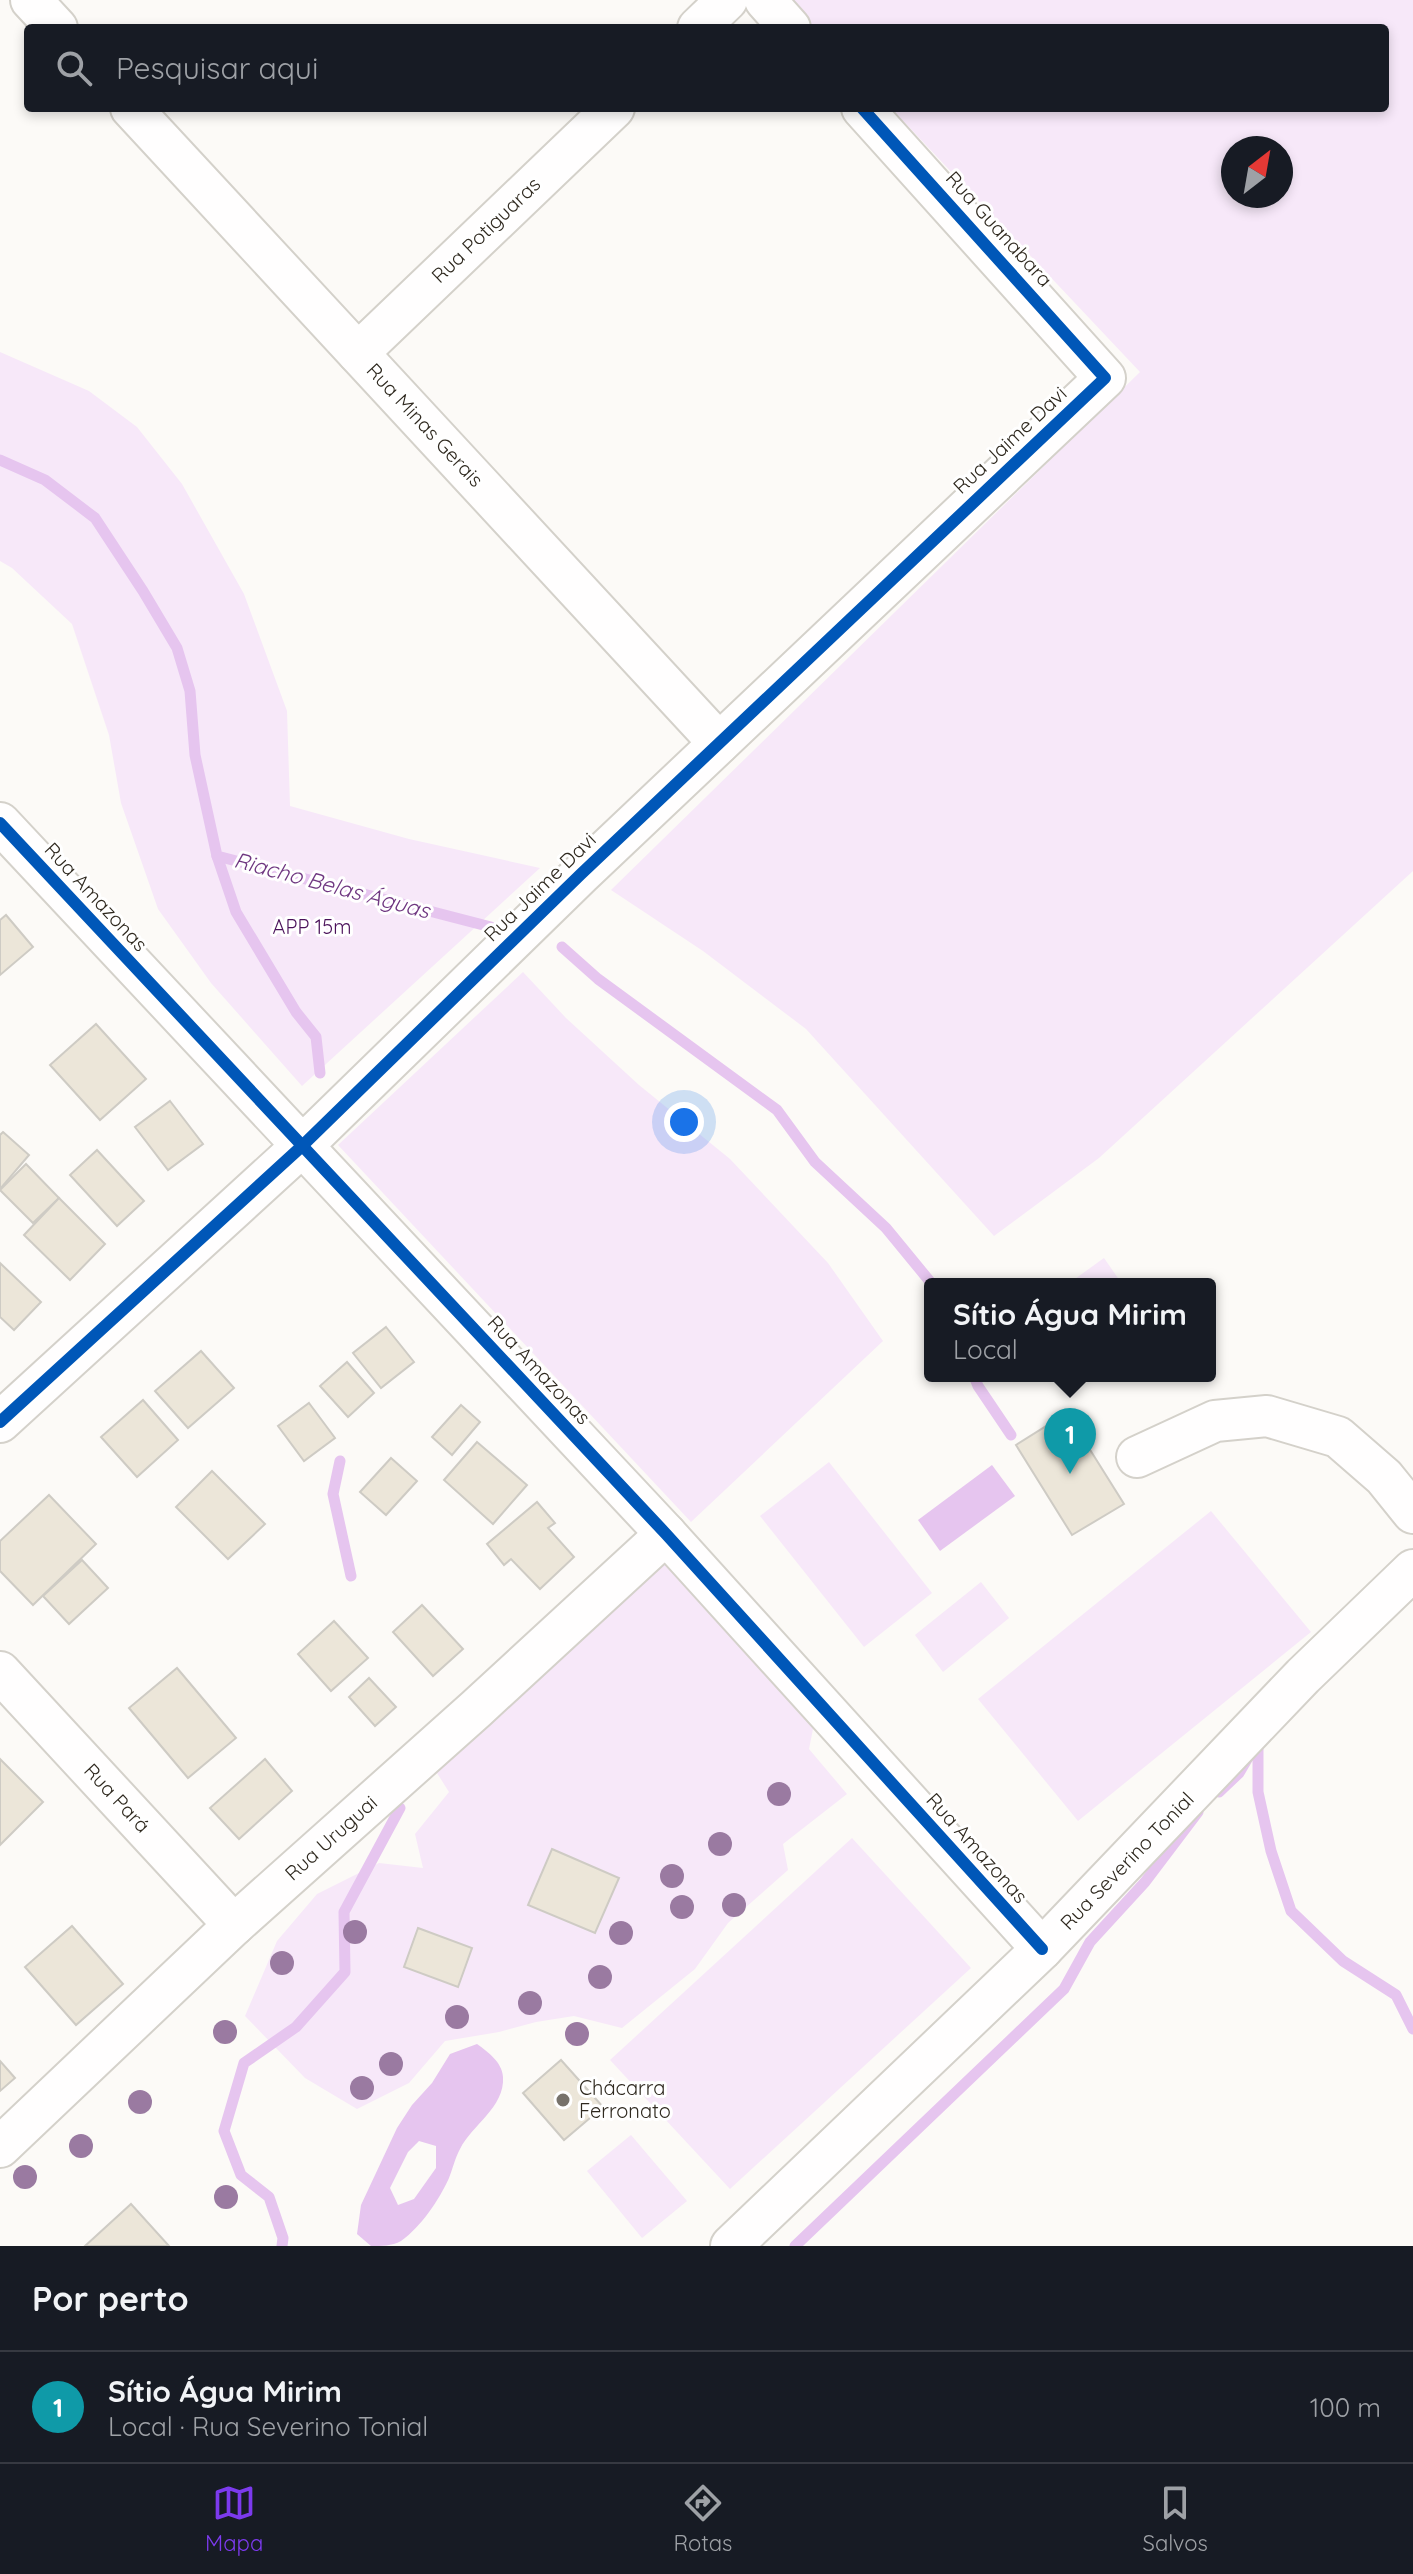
<!DOCTYPE html>
<html lang="pt">
<head>
<meta charset="utf-8">
<style>
	body { margin:0; font-family:Quicksand,sans-serif; background:#242831; color:#f1f3f6 }
	.compass { position:absolute; left:1221px; top:136px; width:72px; height:72px; border-radius:50%; background:#171b24; box-shadow:0 4px 12px #0003; rotate:31deg }
	.you { position:absolute; left:684px; top:1122px; width:28px; height:28px; margin:-20px; border:6px solid #fff; border-radius:50%; background:#1a73e8; box-shadow:0 0 0 12px #1a73e833 }
	.badge { display:grid; place-items:center; width:52px; height:52px; border-radius:50%; background:#7c3aed; color:#fff; font-size:26px; font-weight:700 }
	.pin { position:absolute; translate:-50% -66px; filter:drop-shadow(0 2px 4px #0008) }
	.pin::after { content:''; position:absolute; top:42px; width:28px; height:24px; background:inherit; clip-path:polygon(0 0,100% 0,50% 100%) }
	.popup { position:absolute; left:924px; top:1278px; width:292px; height:104px; box-sizing:border-box; display:grid; place-content:center; border-radius:8px; background:#171b24; filter:drop-shadow(0 2px 6px #0005); font-size:26px; white-space:nowrap; color:#9ea1a6 }
	.popup b { font-size:30px; color:#f1f3f6 }
	.popup::after { content:''; position:absolute; left:50%; top:100%; margin-left:-16px; border:16px solid transparent; border-top-color:#171b24 }
	.list { margin:0; padding:0; list-style:none }
	h2 { display:flex; justify-content:space-between; align-items:center; height:104px; margin:0; padding:0 32px; font-size:34px }
	h2 small { font-size:26px; font-weight:400; color:#9ea1a6 }
	.list li { display:grid; grid-template-columns:52px 1fr auto; gap:24px; align-items:center; box-sizing:border-box; height:112px; padding:0 32px; border-top:2px solid #363941 }
	.list b { display:block; font-size:30px; white-space:nowrap }
	.list p { margin:0; font-size:26px; white-space:nowrap; color:#9ea1a6 }
	.list em { font-size:26px; font-style:normal; color:#9ea1a6 }
	.icon { flex:none; width:44px; height:44px; fill:none; stroke:currentColor; stroke-width:2; stroke-linecap:round; stroke-linejoin:round }
	.map { position:relative; flex:none; width:1413px; height:2246px; overflow:hidden }
	.search { position:absolute; background:#171b24; box-shadow:0 4px 12px #0003; left:24px; right:24px; top:24px; height:88px; display:flex; align-items:center; gap:20px; box-sizing:border-box; padding:0 28px; border-radius:8px; color:#9ea1a6; font-size:30px }
	.sheet { height:216px; background:#171b24 }
	nav { display:flex; justify-content:space-around; align-items:center; box-sizing:border-box; height:112px; border-top:2px solid #363941; background:#171b24; font-size:22px; color:#9ea1a6 }
	nav a { display:grid; justify-items:center; gap:4px }
	nav .on { color:#7c3aed }
	.map>svg:first-child { display:block }
	.green { fill:#f7e8f9; fill-rule:evenodd }
	.water { fill:#e6c5ef; fill-rule:evenodd }
	.lines { fill:none; stroke-linecap:round; stroke-linejoin:round }
	.stream { stroke:#e6c5ef; stroke-width:11 }
	.building { fill:#ece6d9; stroke:#cecbc4; stroke-width:2 }
	.minor-casing { stroke:#d4d1ca; stroke-width:44 }
	.minor { stroke:#fffefe; stroke-width:40 }
	.cycleway-casing { stroke:#fff; stroke-width:17 }
	.cycleway { stroke:#0057b8; stroke-width:12 }
	.tree { fill:#9a7aa1 }
	.poi-dot { fill:#77726b; stroke:#fff; stroke-width:3 }
	.labels { text-anchor:middle; stroke-width:6; stroke-linejoin:round; paint-order:stroke }
	.street-label { font-size:20px; fill:#2f291f; stroke:#fff }
	.park-label { font-size:20px; fill:#4a115a; stroke:#fff }
	.poi-label { font-size:20px; fill:#2f291f; stroke:#fff; text-anchor:start }
	.water-label { font-size:22px; font-style:italic; fill:#6f3781; stroke:#fff }
</style>
</head>
<body>
<div class="map">
<svg width="1413" height="2246" viewBox="0 0 1413 2246">
	<rect width="100%" height="100%" fill="#fcfaf7"/>
	<g class="green">
		<path d="M789,0H1413V871L1099,1158L994,1236L806,1029L703,951L611,890L1140,372L891,108H1385V28H815ZM1233,148H1281V196H1233Z"/>
		<path d="M0,352L89,391L137,427L182,484L244,594L287,711L290,806L409,839L540,868L302,1086L211,983L158,909L121,803L109,735L72,624L12,568L0,561Z"/>
		<path d="M523,972L566,1018L639,1085L730,1159L828,1263L883,1341L691,1522L338,1145Z"/>
		<path d="M1104,1258L1122,1284H1068Z"/>
		<path d="M829,1462L932,1593L864,1647L760,1516Z"/>
		<path d="M1211,1511L1311,1632L1078,1821L978,1699Z"/>
		<path d="M644,1538L814,1724L809,1749L847,1794L783,1844L788,1870L728,1923L695,1969L622,2028L574,2016L536,2022L499,2032L445,2041L409,2083L357,2109L305,2078L245,2016L277,1941L317,1894L379,1863L423,1868L415,1834L449,1792L423,1751Z"/>
		<path d="M981,1582L1009,1618L943,1672L915,1635Z"/>
		<path d="M852,1838L971,1968L730,2189L610,2060Z"/>
		<path d="M631,2135L687,2201L642,2238L587,2171Z"/>
	</g>
	<g class="water">
		<path d="M992,1465L1015,1496L940,1551L918,1520Z"/>
		<path d="M477,2044C488,2052 502,2062 503,2077C505,2107 472,2125 460,2149C455,2158 453,2168 449,2178C439,2200 421,2227 401,2241C392,2246 381,2246 371,2246L357,2234L361,2205L397,2128L412,2105L432,2083L450,2054ZM419,2141L436,2146V2168L414,2199L398,2205L390,2188L408,2152Z"/>
	</g>
	<g class="lines">
		<g class="stream">
			<path d="M0,460L45,480L95,518L143,591L177,648L190,691L195,755L217,856L491,927"/>
			<path d="M217,856L236,912L296,1012L316,1037L320,1073"/>
			<path d="M562,947L598,979L777,1110L815,1162L886,1228L932,1284"/>
			<path d="M974,1376L978,1386L1011,1435"/>
			<path d="M340,1461L333,1494L351,1576"/>
			<path d="M1258,1742V1792L1271,1851L1291,1911L1343,1961L1396,1995L1413,2029"/>
			<path d="M1219,1792L1239,1773L1249,1756"/>
			<path d="M282,2246L283,2238L269,2197L241,2175L224,2131L244,2063L296,2027L345,1972L344,1912L400,1808"/>
			<path d="M795,2246L1064,1989L1090,1942L1145,1882L1198,1812"/>
		</g>
	</g>
	<g class="building">
		<path d="M6,915L33,947L0,975V920Z"/>
		<path d="M96,1024L146,1079L100,1120L50,1065Z"/>
		<path d="M170,1101L203,1144L168,1170L135,1127Z"/>
		<path d="M3,1132L29,1155L0,1189V1135Z"/>
		<path d="M97,1150L144,1201L117,1226L70,1175Z"/>
		<path d="M26,1164L59,1198L33,1223L0,1190Z"/>
		<path d="M59,1198L105,1244L70,1280L24,1235Z"/>
		<path d="M0,1263L41,1302L14,1330L0,1317Z"/>
		<path d="M386,1327L414,1362L381,1388L353,1353Z"/>
		<path d="M201,1351L234,1388L188,1428L155,1391Z"/>
		<path d="M347,1362L374,1393L348,1417L320,1386Z"/>
		<path d="M143,1400L178,1440L137,1477L101,1437Z"/>
		<path d="M309,1403L335,1438L304,1461L278,1426Z"/>
		<path d="M461,1405L480,1422L452,1455L432,1437Z"/>
		<path d="M1067,1413L1124,1504L1072,1535L1016,1445Z"/>
		<path d="M477,1442L527,1485L493,1524L444,1480Z"/>
		<path d="M391,1458L417,1481L386,1515L360,1492Z"/>
		<path d="M212,1471L265,1524L228,1559L176,1507Z"/>
		<path d="M49,1495L96,1544L33,1605L0,1571V1541Z"/>
		<path d="M537,1502L555,1523L548,1528L574,1557L540,1589L511,1559L504,1565L487,1544Z"/>
		<path d="M82,1560L108,1588L69,1624L43,1596Z"/>
		<path d="M422,1605L463,1649L433,1676L393,1632Z"/>
		<path d="M334,1621L368,1658L331,1691L298,1654Z"/>
		<path d="M177,1668L236,1738L188,1778L129,1708Z"/>
		<path d="M369,1678L396,1707L375,1726L349,1697Z"/>
		<path d="M0,1759L43,1802L0,1845Z"/>
		<path d="M265,1759L292,1791L239,1839L210,1808Z"/>
		<path d="M552,1849L619,1878L595,1933L528,1905Z"/>
		<path d="M72,1926L123,1984L76,2025L25,1967Z"/>
		<path d="M418,1928L472,1948L458,1987L404,1967Z"/>
		<path d="M561,2060L603,2107L564,2140L523,2093Z"/>
		<path d="M0,2061L15,2078L0,2091Z"/>
		<path d="M131,2204L169,2246H85Z"/>
	</g>
	<g class="lines">
		<g class="minor-casing">
			<g id="minor">
				<path d="M31,0L57,28"/>
				<path d="M765,0L790,28"/>
				<path d="M698,28L727,0"/>
				<path d="M131,108L719,743"/>
				<path d="M358,353L614,108"/>
				<path d="M0,823L666,1534L1042,1949"/>
				<path d="M0,1422L301,1147L581,874L1105,378L862,108"/>
				<path d="M1137,1457L1215,1421L1267,1416L1338,1437L1384,1477L1413,1513"/>
				<path d="M0,1672L234,1925"/>
				<path d="M0,2147L234,1925L476,1709L666,1534"/>
				<path d="M731,2246L1042,1949L1303,1676L1413,1570"/>
			</g>
		</g>
		<use href="#minor" class="minor"/>
		<g class="cycleway-casing">
			<g id="cycleway">
				<path d="M0,823L666,1534L1042,1949"/>
				<path d="M0,1422L301,1147L581,874L1105,378L862,108"/>
			</g>
		</g>
		<use href="#cycleway" class="cycleway"/>
	</g>
	<g class="tree">
		<circle cx="779" cy="1794" r="12"/>
		<circle cx="720" cy="1844" r="12"/>
		<circle cx="672" cy="1876" r="12"/>
		<circle cx="734" cy="1905" r="12"/>
		<circle cx="682" cy="1907" r="12"/>
		<circle cx="355" cy="1932" r="12"/>
		<circle cx="621" cy="1933" r="12"/>
		<circle cx="282" cy="1963" r="12"/>
		<circle cx="600" cy="1977" r="12"/>
		<circle cx="530" cy="2003" r="12"/>
		<circle cx="457" cy="2017" r="12"/>
		<circle cx="225" cy="2032" r="12"/>
		<circle cx="577" cy="2034" r="12"/>
		<circle cx="391" cy="2064" r="12"/>
		<circle cx="362" cy="2088" r="12"/>
		<circle cx="140" cy="2102" r="12"/>
		<circle cx="81" cy="2146" r="12"/>
		<circle cx="25" cy="2177" r="12"/>
		<circle cx="226" cy="2197" r="12"/>
	</g>
	<circle class="poi-dot" cx="563" cy="2100" r="8"/>
	<g class="labels">
		<g class="street-label">
			<text transform="translate(999 229) rotate(48)" y="7">Rua Guanabara</text>
			<text transform="translate(486 230) rotate(-44)" y="7">Rua Potiguaras</text>
			<text transform="translate(425 425) rotate(47)" y="7">Rua Minas Gerais</text>
			<text transform="translate(1010 440) rotate(-43)" y="7">Rua Jaime Davi</text>
			<text transform="translate(540 887) rotate(-44)" y="7">Rua Jaime Davi</text>
			<text transform="translate(96 897) rotate(47)" y="7">Rua Amazonas</text>
			<text transform="translate(539 1370) rotate(47)" y="7">Rua Amazonas</text>
			<text transform="translate(117 1798) rotate(47)" y="7">Rua Pará</text>
			<text transform="translate(331 1838) rotate(-42)" y="7">Rua Uruguai</text>
			<text transform="translate(977 1848) rotate(48)" y="7">Rua Amazonas</text>
			<text transform="translate(1127 1861) rotate(-46)" y="7">Rua Severino Tonial</text>
		</g>
		<g class="park-label">
			<text x="312" y="934">APP 15m</text>
		</g>
		<g class="poi-label">
			<text x="579" y="2095">Chácarra<tspan x="579" dy="23">Ferronato</tspan></text>
		</g>
		<g class="water-label">
			<text transform="translate(332 885) rotate(15)" y="8">Riacho Belas Águas</text>
		</g>
	</g>
</svg>
<svg class="compass" viewBox="-18 -18 36 36"><path d="M0-13l5 13h-10z" fill="#e53935"/><path d="M0 13l5-13h-10z" fill="#9ea1a6"/></svg>
<div class="you"></div>
<div class="pin badge" style="left:1070px;top:1474px;background:#0f9aa8">1</div>
<div class="popup"><b>Sítio Água Mirim</b>Local</div>
<div class="search"><svg class="icon" aria-label="search" viewBox="0 0 24 24"><circle cx="10" cy="10" r="6"/><path d="M15 15l6 6"/></svg>Pesquisar aqui</div>
</div>
<section class="sheet">
<h2>Por perto<small></small></h2>
<ul class="list">
<li><span class="badge" style="background:#0f9aa8">1</span><div><b>Sítio Água Mirim</b><p>Local · Rua Severino Tonial</p></div><em>100 m</em></li>
</ul>
</section>
<nav>
<a class="on"><svg class="icon" aria-label="map" viewBox="0 0 24 24"><path d="M3 6l6-2 6 2 6-2v14l-6 2-6-2-6 2zM9 4v14M15 6v14"/></svg>Mapa</a>
<a><svg class="icon" aria-label="directions" viewBox="0 0 24 24"><path d="M12 3l9 9-9 9-9-9zM9 14v-3h6M13 9l2 2-2 2"/></svg>Rotas</a>
<a><svg class="icon" aria-label="saved" viewBox="0 0 24 24"><path d="M7 4h10v16l-5-4-5 4z"/></svg>Salvos</a>
</nav>
</body>
</html>
